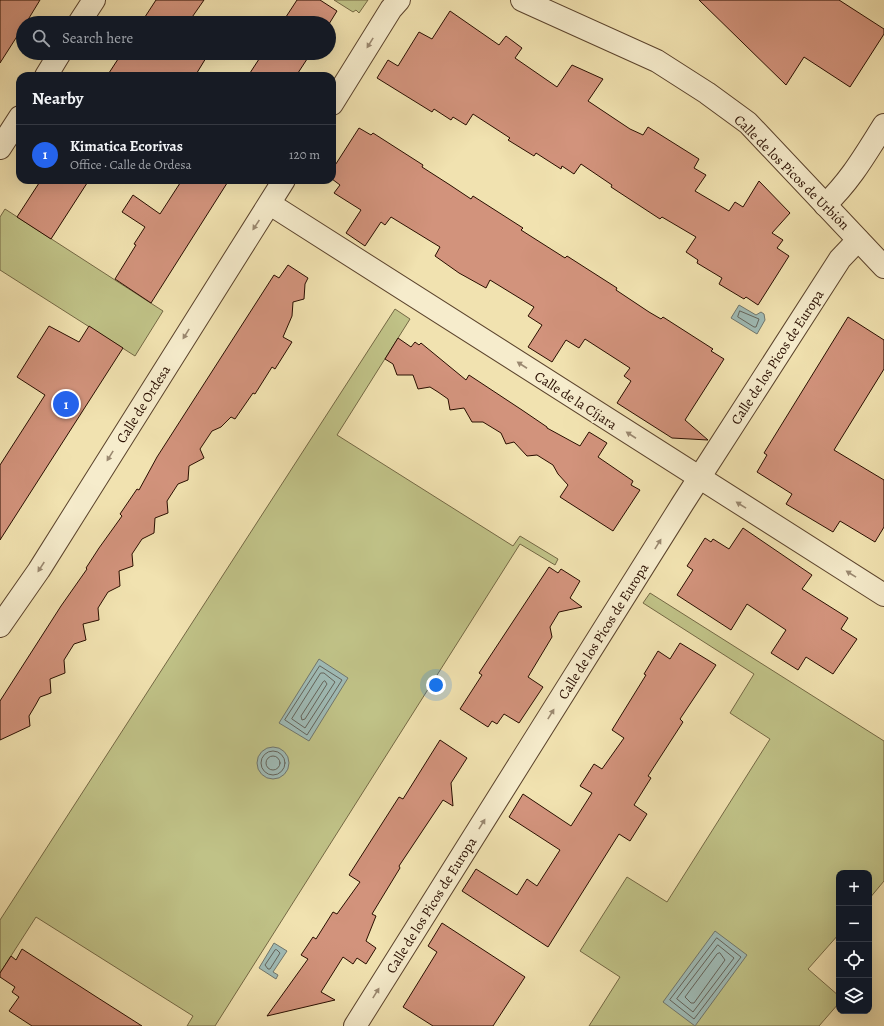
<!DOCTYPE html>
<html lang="en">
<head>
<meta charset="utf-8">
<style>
	body { margin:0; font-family:Alegreya,serif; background:#20242c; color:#f1f3f6 }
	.controls { position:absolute; right:12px; bottom:12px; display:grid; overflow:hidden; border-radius:8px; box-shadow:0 4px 16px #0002 }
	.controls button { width:36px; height:36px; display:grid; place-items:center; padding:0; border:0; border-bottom:1px solid #363941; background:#171b24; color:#f1f3f6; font:20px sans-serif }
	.you { position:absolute; left:436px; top:685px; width:14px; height:14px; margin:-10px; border:3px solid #fff; border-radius:50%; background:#1a73e8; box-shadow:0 0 0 6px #1a73e833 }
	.badge { display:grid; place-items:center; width:26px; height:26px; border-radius:50%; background:#2563eb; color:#fff; font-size:13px; font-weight:700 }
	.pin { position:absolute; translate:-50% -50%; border:2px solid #fff; box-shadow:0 1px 4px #0006 }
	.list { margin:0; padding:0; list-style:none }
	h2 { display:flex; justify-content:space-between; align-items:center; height:52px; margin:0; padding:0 16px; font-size:17px }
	h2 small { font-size:13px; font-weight:400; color:#9ea1a6 }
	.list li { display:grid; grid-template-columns:26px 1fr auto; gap:12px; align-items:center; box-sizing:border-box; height:60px; padding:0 16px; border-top:1px solid #363941 }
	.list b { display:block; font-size:15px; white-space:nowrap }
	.list p { margin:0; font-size:13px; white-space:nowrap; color:#9ea1a6 }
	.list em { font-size:13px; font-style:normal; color:#9ea1a6 }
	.icon { flex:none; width:22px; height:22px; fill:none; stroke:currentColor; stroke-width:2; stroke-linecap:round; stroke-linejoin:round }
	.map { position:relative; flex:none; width:884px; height:1026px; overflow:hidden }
	.search { position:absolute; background:#171b24; box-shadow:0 4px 16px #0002; left:16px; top:16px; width:320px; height:44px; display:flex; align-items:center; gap:10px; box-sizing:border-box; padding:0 14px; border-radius:22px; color:#9ea1a6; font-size:15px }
	.panel { position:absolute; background:#171b24; box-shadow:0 4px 16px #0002; left:16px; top:72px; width:320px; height:112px; border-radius:12px }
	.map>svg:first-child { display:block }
	.green { fill:#c0c287; stroke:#746844 }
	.water { fill:#9fbbb6; stroke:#70766d }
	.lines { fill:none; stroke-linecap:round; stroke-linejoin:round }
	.shore { stroke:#64645b; stroke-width:1 }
	.building { fill:#d2937c; stroke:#290e00 }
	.minor-casing { stroke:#5b432c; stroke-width:24 }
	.minor { stroke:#f6eccc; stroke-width:22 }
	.oneway { fill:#9a8870 }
	.labels { text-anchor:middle; stroke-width:4; stroke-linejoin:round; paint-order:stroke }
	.street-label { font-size:14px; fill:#290e00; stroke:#f6eccc }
</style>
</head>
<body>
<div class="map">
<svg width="884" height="1026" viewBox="0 0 884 1026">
	<rect width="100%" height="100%" fill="#f1e2b0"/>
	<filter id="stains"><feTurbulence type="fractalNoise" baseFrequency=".005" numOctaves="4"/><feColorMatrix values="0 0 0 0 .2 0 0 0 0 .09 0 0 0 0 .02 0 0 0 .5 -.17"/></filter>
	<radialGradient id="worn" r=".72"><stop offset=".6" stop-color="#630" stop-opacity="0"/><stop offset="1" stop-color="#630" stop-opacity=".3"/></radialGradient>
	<g class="green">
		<path d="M334,0H368L359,13L356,10L353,12Z"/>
		<path d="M5,209L163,311L135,356L0,270V217Z"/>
		<path d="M395,309L410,319L337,435L513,546L520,536L558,559L555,565L520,544L215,1026H187L193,1016L36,917L0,973V920Z"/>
		<path d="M650,593L884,741V881L869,899V873H839V934L808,969L839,996V1003L819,1026H589L620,977L580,951L627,877L667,902L770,739L730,713L754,674L643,603Z"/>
	</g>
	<g class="water">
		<path d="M739,305L756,315L761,312L764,314L765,320L757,334L731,318Z"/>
		<path d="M319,659L348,678L309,741L279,723Z"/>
		<circle cx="273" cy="763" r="16"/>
		<path d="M715,931L747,955L695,1026L663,1002Z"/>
		<path d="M274,943L287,951L273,972L278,975L276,979L259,968Z"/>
	</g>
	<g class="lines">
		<g class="shore">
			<path d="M740,311L759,319L756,327H754L738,317Z"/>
			<path d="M320,666L342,680L307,735L285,720Z"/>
			<path d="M321,673H324L335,682L305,728L292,719Z"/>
			<path d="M325,681L327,684L305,719L302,720L301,716L323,682Z"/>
			<circle cx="273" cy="763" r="12"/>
			<circle cx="273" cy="763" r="7"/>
			<path d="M717,938L741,957L694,1019L670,1000Z"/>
			<path d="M718,945L734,958L693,1012L677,999Z"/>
			<path d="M277,950L280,953L270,969H268L265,965L275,950Z"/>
			<path d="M720,953L725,960L694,1003H691L685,997L717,954Z"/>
		</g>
	</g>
	<g class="building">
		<path d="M0,0H40L26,23H23V27L0,63Z"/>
		<path d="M156,0H204L188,23H141Z"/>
		<path d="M297,0H320L337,11L329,24L282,23Z"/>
		<path d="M699,0H839L884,29V34L850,87L804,57L786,85Z"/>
		<path d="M450,11L499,45L506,36L522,48L515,58L557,87L572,65L603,79L588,101L630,129L643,135L648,127L699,159L694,168L706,175L695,191L729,211L735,202L743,207L759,181L790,213L772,233L783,240L777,248L789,256L758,305L746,297L744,299L719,284L722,278L697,263L698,260L686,252L696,237L662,217L660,219L611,187L612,185L581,164L574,174L562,166L561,169L536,153L534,156L508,140L510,138L473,114L466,125L453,117L451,120L434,109L432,112L377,78L388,60L398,66L419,32L432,39Z"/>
		<path d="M122,53H209L195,76H107Z"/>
		<path d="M263,53H311L296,76H248Z"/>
		<path d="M359,128L371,135L373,133L423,165L422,167L450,185L471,199L473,196L523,228L521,230L565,258L567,256L617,288L616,290L649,312L661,319L663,317L713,349L711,351L724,359L685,420L708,440L672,438L617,403L631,381L624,376L630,368L585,339L579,348L566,340L552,362L528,347L542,325L528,316L534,307L490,280L486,288L459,273L435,256L440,247L391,217L385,225L381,222L365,246L346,233L361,210L334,193L340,185L332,179V170Z"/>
		<path d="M41,180H89L51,239L17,217Z"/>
		<path d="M182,180H229L151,303L115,279L136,245L134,244L145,227L122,212L133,195L160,214Z"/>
		<path d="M288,265L308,278L305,284L304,299L293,302L292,316L283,337L292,342L275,369L272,367L255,394L253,393L235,419L231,417L221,427L212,431L200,449L204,458L189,466L188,480L178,484L167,501L168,513L155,518L154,533L142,539L132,554L133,566L119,571L120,586L108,592L98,608L99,620L83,624L86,640L74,644L64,660L65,673L50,679L51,693L40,697L35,706L29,716L30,726L0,740V701L61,606L87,569L86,568L99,548L122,516L120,514L137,489L139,490L157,457L274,275L279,278Z"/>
		<path d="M848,317L884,340V369L834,450L884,480V527L875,542L840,521L833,532L786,504L792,494L757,472L767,455L764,453Z"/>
		<path d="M49,326L79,342L89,326L123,348L0,540V465L45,395L17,377Z"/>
		<path d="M398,338L411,347L415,342L419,345L421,343L466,380L469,375L522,410L547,427V428L580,446L589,432L607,443L598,457L633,481L631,485L640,490L613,531L560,497L568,485L558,474L553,465L537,455L527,456L514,442L506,444L501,433L483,422H472L464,408L450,410L448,399L438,392L430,387L418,389L413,375H397L393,364L385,359Z"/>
		<path d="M743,528L812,575L802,589L848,618L841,629L857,639L833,674L806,657L798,670L771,653L786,630L747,604L731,630L677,595L693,570L687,566L705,538L711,542L713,539L729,549Z"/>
		<path d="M549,567L558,573L561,569L580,581L570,598L582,607L559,612L550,627L552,637L528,677L543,687L519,723L504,714L497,724L492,721L488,727L460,709L482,675L479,673Z"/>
		<path d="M680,643L716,665L680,719L683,722L648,776L651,778L634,805L647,814L630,841L619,834L548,947L462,891L476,869L517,895L527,879L537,886L560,850L509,817L523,794L571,826L592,793L580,786L594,764L602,769L624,738L612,730L646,675L644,674L658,651L670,659Z"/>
		<path d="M440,740L467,758L451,783L453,806L443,800L399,866L400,868L372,914L376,916L366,941L376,948L366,964L357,958L353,964L343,957L321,992L335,1000L267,1016L308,959L301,955L313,937L316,939L333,912L337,914L360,882L349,875L399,797L403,799Z"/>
		<path d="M442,923L525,977L493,1026H433L403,1007L437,952L428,946Z"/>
		<path d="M22,949L95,996L142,1026H32L9,1011L19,997L12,992L15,987L0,977V973L11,956L16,960Z"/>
	</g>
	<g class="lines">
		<g class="minor-casing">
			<g id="minor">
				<path d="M522,0L657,61L707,93L748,123L884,267"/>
				<path d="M79,23L94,0"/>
				<path d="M46,76L60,53"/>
				<path d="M332,104L391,9L399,0"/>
				<path d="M0,148L20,117"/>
				<path d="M270,204L884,595"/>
				<path d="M825,205C851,180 865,155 884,125"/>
				<path d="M0,626L39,570L284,180"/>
				<path d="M355,1026L683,503L840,259L858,240"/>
			</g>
		</g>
		<use href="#minor" class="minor"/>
	</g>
	<defs><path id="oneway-solid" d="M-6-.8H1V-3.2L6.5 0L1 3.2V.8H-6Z"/></defs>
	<g class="oneway">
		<use href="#oneway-solid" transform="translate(370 43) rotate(122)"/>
		<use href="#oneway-solid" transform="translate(256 225) rotate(124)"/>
		<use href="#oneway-solid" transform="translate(186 334) rotate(122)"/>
		<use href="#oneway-solid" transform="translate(522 365) rotate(-147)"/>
		<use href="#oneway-solid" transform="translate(631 435) rotate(-147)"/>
		<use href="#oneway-solid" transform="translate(110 456) rotate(122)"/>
		<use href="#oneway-solid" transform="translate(741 505) rotate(-148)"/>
		<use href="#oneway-solid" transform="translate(658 544) rotate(-58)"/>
		<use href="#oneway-solid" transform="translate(41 567) rotate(123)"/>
		<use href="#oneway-solid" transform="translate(851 574) rotate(-148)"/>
		<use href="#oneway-solid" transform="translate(551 714) rotate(-58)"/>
		<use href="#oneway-solid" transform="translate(482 824) rotate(-58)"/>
		<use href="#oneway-solid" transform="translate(376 993) rotate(-58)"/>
	</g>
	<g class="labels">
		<g class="street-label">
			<text transform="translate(792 172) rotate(45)" y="5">Calle de los Picos de Urbión</text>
			<text transform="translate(777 357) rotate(-57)" y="5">Calle de los Picos de Europa</text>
			<text transform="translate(576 400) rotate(33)" y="5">Calle de la Cíjara</text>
			<text transform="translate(143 404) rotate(-58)" y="5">Calle de Ordesa</text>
			<text transform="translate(603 631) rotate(-58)" y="5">Calle de los Picos de Europa</text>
			<text transform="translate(431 905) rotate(-58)" y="5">Calle de los Picos de Europa</text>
		</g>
	</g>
	<rect width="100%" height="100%" filter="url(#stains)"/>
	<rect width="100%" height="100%" fill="url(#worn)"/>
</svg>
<div class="controls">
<button>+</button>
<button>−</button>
<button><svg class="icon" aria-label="locate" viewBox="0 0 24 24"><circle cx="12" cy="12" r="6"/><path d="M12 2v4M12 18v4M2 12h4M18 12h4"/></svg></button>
<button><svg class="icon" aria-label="layers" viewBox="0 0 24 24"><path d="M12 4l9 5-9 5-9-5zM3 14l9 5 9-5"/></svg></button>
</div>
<div class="you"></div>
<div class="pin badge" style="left:66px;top:404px">1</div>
<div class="search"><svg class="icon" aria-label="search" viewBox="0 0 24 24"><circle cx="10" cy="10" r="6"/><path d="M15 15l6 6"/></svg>Search here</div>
<section class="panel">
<h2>Nearby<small></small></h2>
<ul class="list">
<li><span class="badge">1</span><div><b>Kimatica Ecorivas</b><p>Office · Calle de Ordesa</p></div><em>120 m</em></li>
</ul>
</section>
</div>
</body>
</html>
